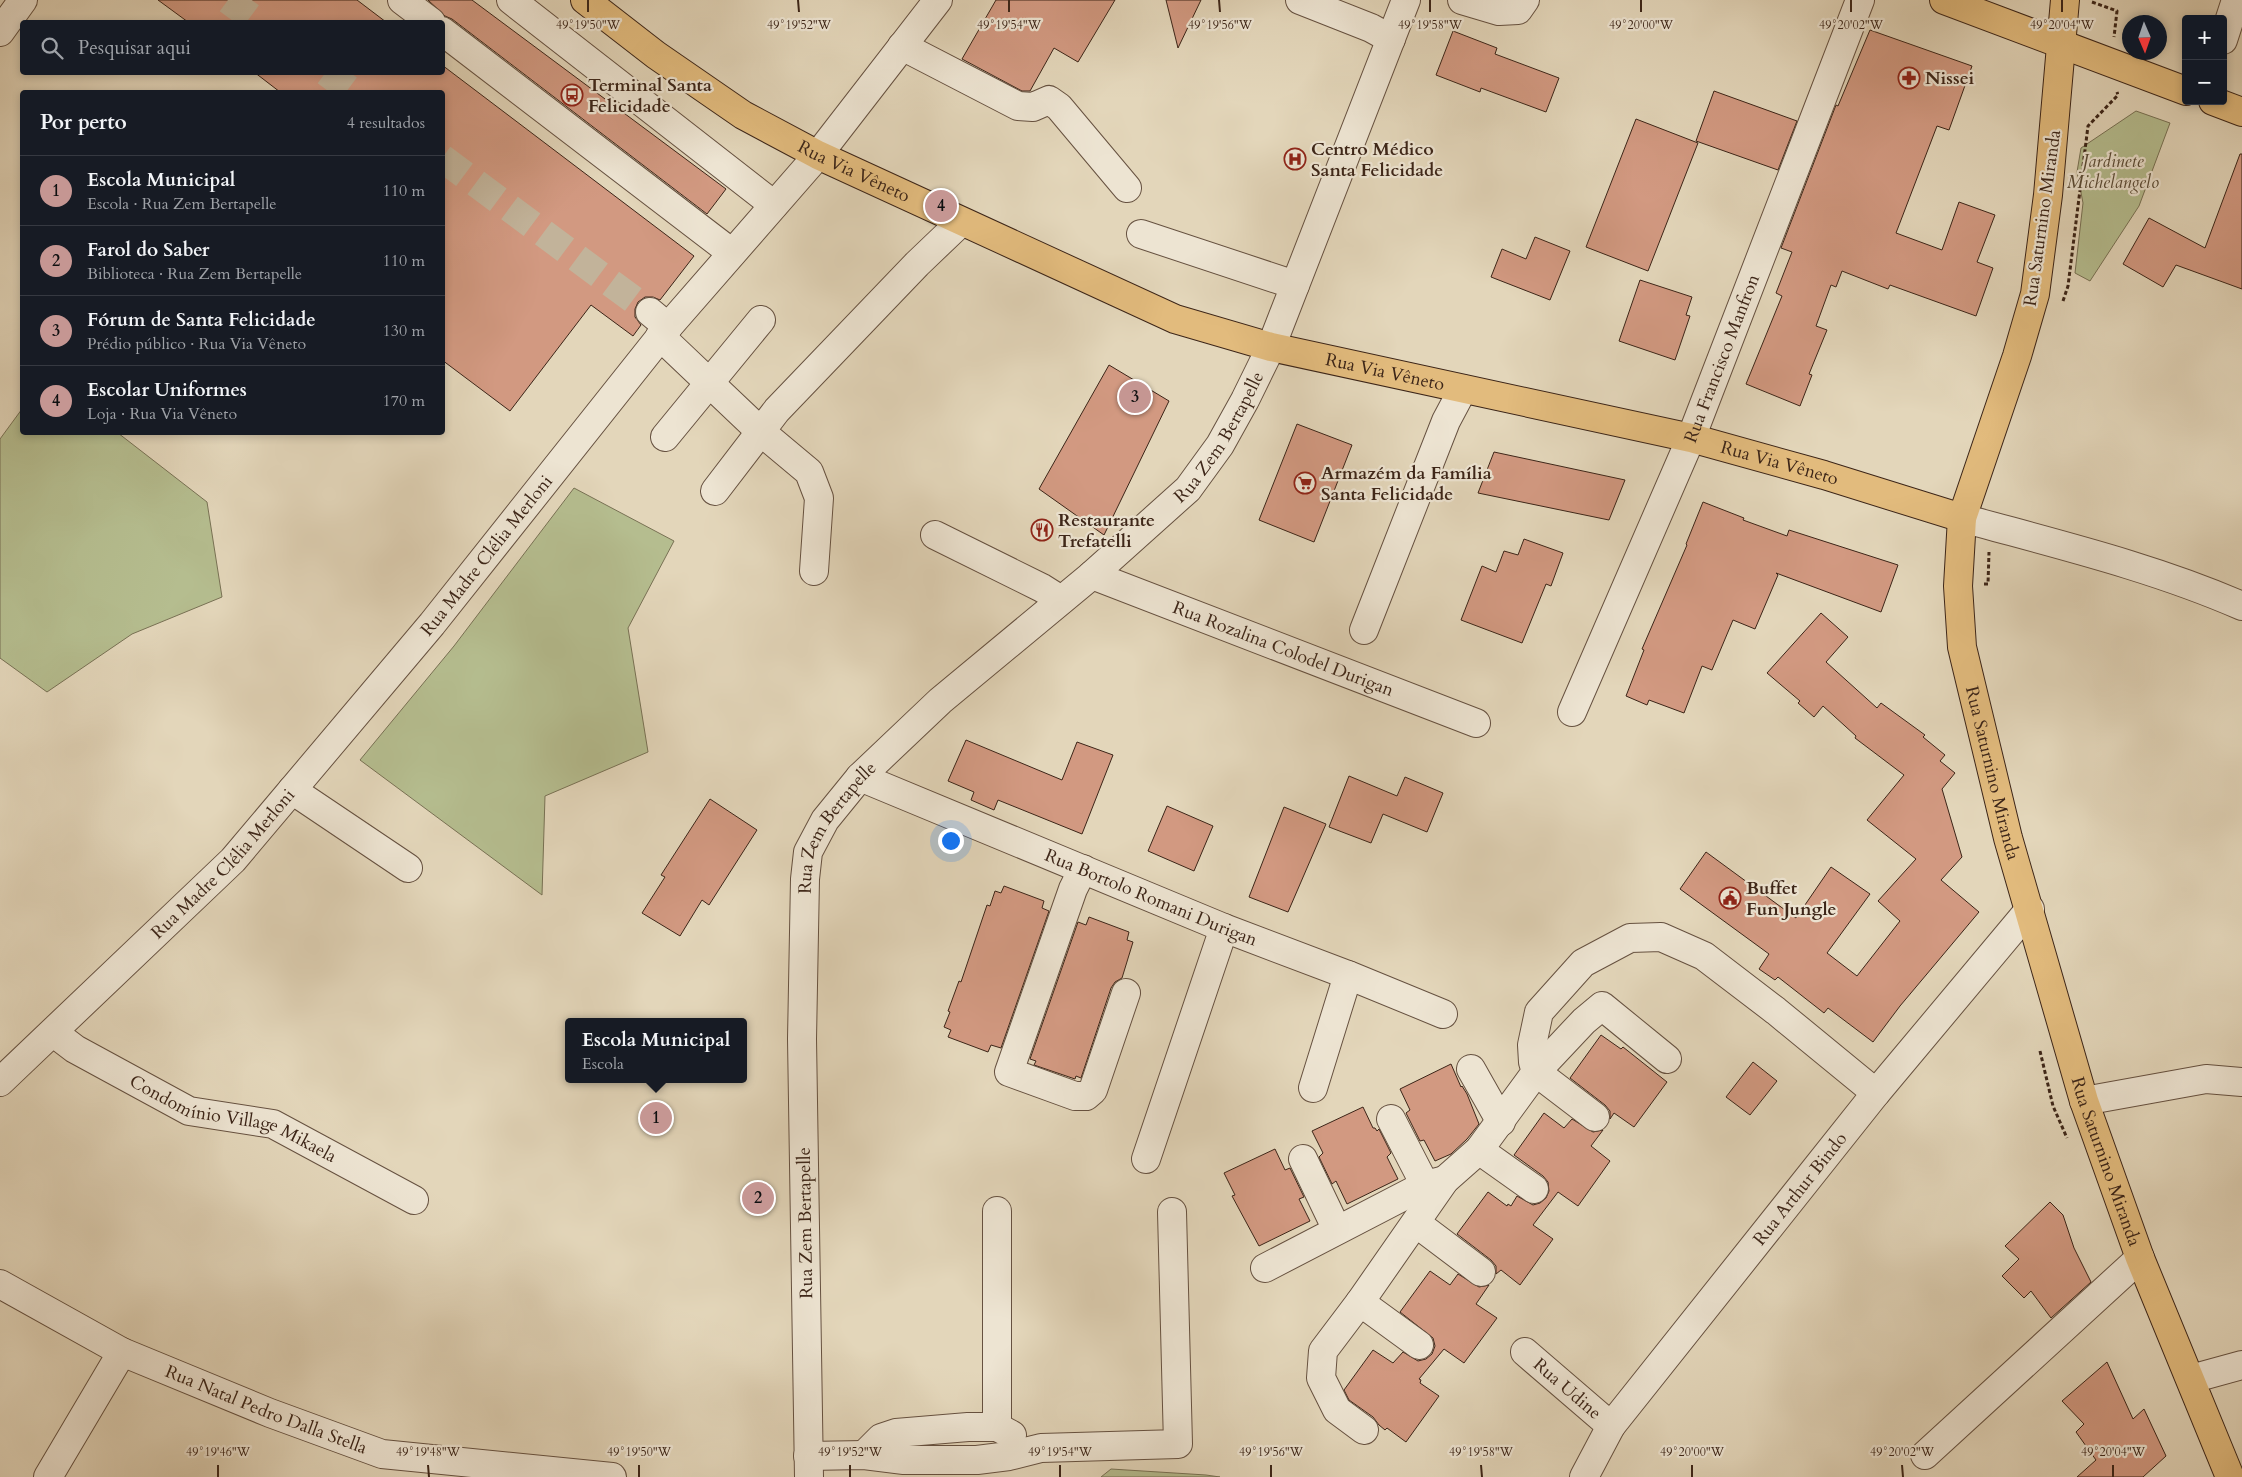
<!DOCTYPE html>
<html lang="pt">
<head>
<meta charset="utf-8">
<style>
	body { margin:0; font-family:Cardo,serif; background:#20242c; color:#f1f3f6 }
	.controls { position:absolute; right:15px; top:15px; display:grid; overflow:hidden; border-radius:5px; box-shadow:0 2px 8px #0003 }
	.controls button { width:45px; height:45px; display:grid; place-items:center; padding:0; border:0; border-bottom:1px solid #363941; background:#171b24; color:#f1f3f6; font:25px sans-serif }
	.compass { position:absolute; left:2122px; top:15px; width:45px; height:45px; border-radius:50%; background:#171b24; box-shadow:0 2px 8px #0003; rotate:178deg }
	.you { position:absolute; left:950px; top:840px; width:18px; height:18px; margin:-12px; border:4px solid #fff; border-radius:50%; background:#1a73e8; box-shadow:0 0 0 8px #1a73e833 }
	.badge { display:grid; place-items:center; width:32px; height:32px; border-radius:50%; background:#c59692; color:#111; font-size:16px; font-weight:700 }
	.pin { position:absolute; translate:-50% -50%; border:2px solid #fff; box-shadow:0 1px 5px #0006 }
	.popup { position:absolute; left:565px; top:1018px; width:182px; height:65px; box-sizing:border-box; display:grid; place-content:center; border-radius:5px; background:#171b24; filter:drop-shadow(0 1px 4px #0005); font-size:16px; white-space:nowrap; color:#9ea1a6 }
	.popup b { font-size:19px; color:#f1f3f6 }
	.popup::after { content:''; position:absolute; left:50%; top:100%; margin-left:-10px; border:10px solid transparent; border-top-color:#171b24 }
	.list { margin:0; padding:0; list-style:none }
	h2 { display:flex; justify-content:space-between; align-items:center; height:65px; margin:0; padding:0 20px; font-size:21px }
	h2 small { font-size:16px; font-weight:400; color:#9ea1a6 }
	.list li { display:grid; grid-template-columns:32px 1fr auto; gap:15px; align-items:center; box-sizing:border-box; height:70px; padding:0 20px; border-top:1px solid #363941 }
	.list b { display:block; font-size:19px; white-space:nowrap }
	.list p { margin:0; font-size:16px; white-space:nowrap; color:#9ea1a6 }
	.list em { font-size:16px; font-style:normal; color:#9ea1a6 }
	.icon { flex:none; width:28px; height:28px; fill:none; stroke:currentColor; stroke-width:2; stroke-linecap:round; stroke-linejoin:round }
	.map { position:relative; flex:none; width:2242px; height:1477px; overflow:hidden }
	.search { position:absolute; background:#171b24; box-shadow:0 2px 8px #0003; left:20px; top:20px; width:425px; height:55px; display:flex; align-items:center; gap:12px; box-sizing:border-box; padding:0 18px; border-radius:5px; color:#9ea1a6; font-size:19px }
	.panel { position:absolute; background:#171b24; box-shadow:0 2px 8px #0003; left:20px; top:90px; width:425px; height:345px; border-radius:5px }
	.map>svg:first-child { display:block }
	.green { fill:#b5bd8f; stroke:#787154 }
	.building { fill:#d29981; stroke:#3c2518 }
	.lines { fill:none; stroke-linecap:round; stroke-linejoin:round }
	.minor-tunnel { stroke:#c2b39a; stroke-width:28; stroke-dasharray:28 14; stroke-linecap:butt }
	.minor-casing { stroke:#665140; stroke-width:30 }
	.major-casing { stroke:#3c2518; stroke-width:30 }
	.path { stroke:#3c2518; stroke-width:3; stroke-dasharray:4 2.5; stroke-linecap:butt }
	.minor { stroke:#ede4d2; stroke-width:28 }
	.major { stroke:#e2bb7d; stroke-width:28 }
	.ticks { fill:none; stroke:#3c2518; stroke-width:2 }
	.labels { text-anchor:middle; stroke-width:4.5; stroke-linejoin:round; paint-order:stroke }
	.poi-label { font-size:18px; font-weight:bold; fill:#3c2518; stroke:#ede4d2; text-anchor:start }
	.park-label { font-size:18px; font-style:italic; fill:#5a4b36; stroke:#ede4d2 }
	.street-label { font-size:18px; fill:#3c2518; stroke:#ede4d2 }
	.ticks-label { font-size:12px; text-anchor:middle; fill:#3c2518; stroke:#ede4d2; stroke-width:4.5; stroke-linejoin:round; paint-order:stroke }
</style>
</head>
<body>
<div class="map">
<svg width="2242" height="1477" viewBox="0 0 2242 1477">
	<rect width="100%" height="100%" fill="#e3d6ba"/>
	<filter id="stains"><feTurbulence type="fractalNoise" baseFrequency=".004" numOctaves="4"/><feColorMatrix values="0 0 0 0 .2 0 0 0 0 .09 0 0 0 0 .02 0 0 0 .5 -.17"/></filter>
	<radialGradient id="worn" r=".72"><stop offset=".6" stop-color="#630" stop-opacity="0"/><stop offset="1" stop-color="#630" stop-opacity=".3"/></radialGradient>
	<g class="green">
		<path d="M2136,111L2170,123L2139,206L2090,281L2075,273L2083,203L2077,172L2081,148Z"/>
		<path d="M22,409V432L118,433L207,502L222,597L132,634L47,692L0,658V439Z"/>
		<path d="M574,488L674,541L628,628L648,752L545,796L542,895L360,760L454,646Z"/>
		<path d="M1111,1469L1206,1475L1220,1477H1101Z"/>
	</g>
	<g class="building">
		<path d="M158,0H357L386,22H188Z"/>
		<path d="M428,0H472L726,189L707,214L452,19L445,16Z"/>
		<path d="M996,0H1115L1078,62L1054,48L1030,91H1022L962,59Z"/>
		<path d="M1166,0H1201L1178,48Z"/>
		<path d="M1870,30L1972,66L1949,130L1937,126L1896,233L1942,250L1959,202L1995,215L1977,262L1993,268L1976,316L1890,285L1888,289L1842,271L1836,287L1831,285L1816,326L1827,330L1809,374L1812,375L1800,406L1746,384L1782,296L1776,293L1792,252L1781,248L1836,105L1838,106Z"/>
		<path d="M1453,31L1497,48L1495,54L1559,78L1546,112L1481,88L1480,92L1436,75Z"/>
		<path d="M442,65L694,256L660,300L653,297H645L638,302L635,309V317L641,325L633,336L591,305L510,411L442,360V92H280L254,72H442Z"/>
		<path d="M1714,91L1797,121L1778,170L1696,141Z"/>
		<path d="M1636,119L1698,143L1648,271L1586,247Z"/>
		<path d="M2240,154H2242V289L2176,265L2163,287L2123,264L2149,218L2205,248Z"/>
		<path d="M1535,237L1570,251L1550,300L1491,277L1502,249L1526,259Z"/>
		<path d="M1640,280L1692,297L1686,315L1690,316L1675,360L1619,341Z"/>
		<path d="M1109,365L1169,401L1104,535L1039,489Z"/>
		<path d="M1297,424L1352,445L1314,542L1259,520Z"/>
		<path d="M1494,452L1625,480L1609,520L1478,493Z"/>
		<path d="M1703,502L1744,518L1743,520L1787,536L1789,530L1898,565L1881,612L1776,573L1778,575L1755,629L1733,620L1712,670L1702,666L1684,713L1649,700L1647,705L1626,696L1644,650L1642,649L1687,545L1686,544Z"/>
		<path d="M1524,539L1563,553L1551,586L1546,584L1522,643L1461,620L1482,566L1496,572L1504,551L1518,555Z"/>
		<path d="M1821,613L1848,637L1826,662L1877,708L1881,703L1925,735L1923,737L1945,755L1940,761L1955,773L1942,789L1962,857L1941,880L1979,912L1900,1006L1873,1042L1828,1008L1824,1013L1778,977L1775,980L1759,969L1769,954L1680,889L1706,852L1796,918L1831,867L1870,894L1827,953L1857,976L1900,921L1878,901L1916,859L1867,820L1904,775L1855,738L1856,736L1823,706L1814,717L1798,703L1800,701L1767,673Z"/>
		<path d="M966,740L1062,780L1077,742L1113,755L1082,834L998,800L994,810L971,800L974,792L948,781Z"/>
		<path d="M1349,776L1397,796L1405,777L1443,793L1427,832L1383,814L1371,843L1329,827Z"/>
		<path d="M710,799L757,830L709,905L702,900L680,936L642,913L665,877L661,875Z"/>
		<path d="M1167,806L1213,826L1194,871L1148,851Z"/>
		<path d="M1284,807L1326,824L1288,912L1249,897Z"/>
		<path d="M1004,886L1044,901L1042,908L1049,911L1001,1048L991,1045L988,1052L948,1037L951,1030L944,1027L950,1012L948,1011L959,981L961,982L987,905L990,906L995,891L1001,893Z"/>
		<path d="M1089,917L1129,932L1127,940L1133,942L1122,978L1115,982L1111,988L1081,1078L1076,1076L1075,1079L1034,1065L1036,1061L1030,1059L1078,922L1086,925Z"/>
		<path d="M1601,1035L1621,1049L1623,1047L1667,1082L1634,1127L1614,1113L1610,1119V1111L1605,1105L1570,1078Z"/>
		<path d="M1753,1062L1777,1081L1750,1115L1726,1097Z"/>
		<path d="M1451,1064L1461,1087L1462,1086L1467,1094L1479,1124L1467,1139L1451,1154L1435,1161L1424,1140L1420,1141L1406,1113L1410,1110L1400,1089Z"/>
		<path d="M1363,1107L1373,1128H1375L1377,1131L1379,1129L1391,1153L1387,1157L1398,1179L1347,1204L1336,1181L1332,1184L1319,1157L1323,1153L1312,1131Z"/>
		<path d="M1544,1113L1564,1128L1572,1119L1593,1132L1603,1130L1591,1146L1610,1161L1578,1206L1558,1192L1533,1225L1553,1239L1520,1285L1501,1270L1496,1274V1266L1491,1260L1457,1234L1488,1192L1507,1206L1508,1204L1511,1206L1517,1196L1533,1205L1540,1203L1546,1198L1549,1191L1548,1182L1543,1176L1514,1155Z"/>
		<path d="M1275,1149L1285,1170L1290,1168L1304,1197L1299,1199L1310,1221L1259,1246L1232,1196L1235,1195L1224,1173Z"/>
		<path d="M2050,1202L2063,1215L2074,1248L2091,1282L2051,1318L2031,1291L2024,1298L2002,1276L2019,1259L2005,1246Z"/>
		<path d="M1430,1271L1450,1285L1458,1274L1479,1287L1489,1285L1476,1304L1497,1318L1464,1363L1444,1349L1419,1379L1421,1380L1420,1383L1439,1396L1406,1442L1387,1428L1385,1430L1379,1425L1373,1417L1349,1400L1344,1390L1373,1350L1393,1363L1403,1352L1418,1361L1426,1359L1432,1354L1435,1346L1433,1338L1400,1312Z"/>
		<path d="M2107,1362L2133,1419L2144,1409L2166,1456L2143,1477H2077L2096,1460L2076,1432L2084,1424L2062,1401Z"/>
	</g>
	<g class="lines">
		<g class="minor-tunnel">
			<path d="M228,0L258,22"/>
			<path d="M326,72L353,92"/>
			<path d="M442,158L650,312"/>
		</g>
		<g class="minor-casing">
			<g id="minor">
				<path d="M402,0L431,22"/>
				<path d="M511,0L774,205"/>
				<path d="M1300,0L1371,28L1391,39"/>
				<path d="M1462,0L1499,11L1518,10L1525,0"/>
				<path d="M442,31L732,253"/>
				<path d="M0,32L23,0"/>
				<path d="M2223,40L2236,0"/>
				<path d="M902,46L1018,106L1033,107L1049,100L1059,107L1127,188"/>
				<path d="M1141,234L1295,285"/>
				<path d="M650,312L668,327"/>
				<path d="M660,336L760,431L809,472L819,498L814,571"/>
				<path d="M665,437L761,320"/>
				<path d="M715,491L777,410L917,264L961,222"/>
				<path d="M1962,518C2056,544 2153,567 2242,606"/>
				<path d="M935,535L1042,588L1061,600"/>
				<path id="s1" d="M1092,575L1476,723"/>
				<path d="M1364,630L1446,421L1463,389"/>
				<path id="s2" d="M1572,712L1691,438L1860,0"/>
				<path id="s3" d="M860,777L1224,928L1348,975L1443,1014"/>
				<path d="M292,790L408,868"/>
				<path d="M1083,869L1073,889L1009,1072L1075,1096H1086L1093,1090L1126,993"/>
				<path id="s4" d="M54,1033L75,1049L189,1111L273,1124L414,1200"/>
				<path d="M1471,1069L1501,1122"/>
				<path id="s5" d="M0,1082L233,860L432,624L668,327L818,155L938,0"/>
				<path d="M1313,1088L1348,975"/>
				<path d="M2084,1101L2206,1079L2242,1082"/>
				<path d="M1595,1117L1536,1072L1584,1021L1602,1006L1667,1059"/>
				<path d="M1391,1119L1425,1185"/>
				<path d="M1479,1150L1534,1189"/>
				<path d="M1146,1159L1224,928"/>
				<path d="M1303,1159L1337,1230"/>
				<path d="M1416,1223L1481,1272"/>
				<path d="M1265,1268L1425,1185L1445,1180"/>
				<path id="s6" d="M0,1284L122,1352L270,1413L382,1454L612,1477"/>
				<path d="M1360,1302L1419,1345"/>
				<path id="s7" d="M1525,1352L1611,1426"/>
				<path d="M2191,1379L2242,1365"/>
				<path d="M997,1427V1211"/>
				<path d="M1364,1430L1337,1410L1321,1378L1323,1351L1360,1302L1445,1180L1479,1150L1536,1072L1533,1062L1532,1045L1539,1012L1583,963L1630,938L1661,937L1704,956L1776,1011L1876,1093"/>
				<path d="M864,1455L881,1438L896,1433L968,1427H997L1012,1435"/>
				<path d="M1925,1455L2140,1258"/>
				<path d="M808,1456L864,1455L904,1460H977L1009,1456L1041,1448L1178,1444L1172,1212"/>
				<path d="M48,1477L122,1352"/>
				<path id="s8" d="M809,1477L802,1039L805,879L808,852L825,820L860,777L940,701L1092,575L1188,489L1220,445L1245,400L1271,347L1406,0"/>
				<path id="s9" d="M1584,1477L1611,1426L1876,1093L2030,909"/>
			</g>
		</g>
		<g class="major-casing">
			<g id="major">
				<path id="s10" d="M585,0L656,55L743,115L818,155L1175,319L1271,347L1691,438L1824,475L1962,518"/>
				<path d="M1944,0L2186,91"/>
				<path id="s11" d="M2065,0L2048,195L2035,294L2017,356L1962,518L1958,586L1962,647L2008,838L2084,1101L2140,1258L2230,1477"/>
				<path d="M2213,101L2242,112"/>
			</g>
		</g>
		<g class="path">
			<path d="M2092,2L2117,11L2114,37"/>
			<path d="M2063,301L2068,286L2088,126L2118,95L2117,92"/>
			<path d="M1984,584H1988L1989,552"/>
			<path d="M2040,1051L2053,1106L2067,1138"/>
		</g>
		<use href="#minor" class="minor"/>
		<use href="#major" class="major"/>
	</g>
	<path class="ticks" d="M588,0V12M798,0L799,12M1009,0V12M1219,0L1220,12M1430,0V12M1641,0V12M1851,0V12M2062,0V12M218,1465V1477M428,1465L429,1477M639,1465V1477M850,1465V1477M1060,1465V1477M1271,1465V1477M1481,1465L1482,1477M1692,1465V1477M1902,1465L1903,1477M2113,1465V1477"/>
	<defs>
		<g id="pharmacy-ring" transform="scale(1.125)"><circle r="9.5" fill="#ede4d2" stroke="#8f2418" stroke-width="1.5"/><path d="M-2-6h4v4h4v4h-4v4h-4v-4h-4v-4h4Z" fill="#8f2418"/></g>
		<g id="bus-ring" transform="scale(1.125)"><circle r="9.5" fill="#ede4d2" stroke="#8f2418" stroke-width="1.5"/><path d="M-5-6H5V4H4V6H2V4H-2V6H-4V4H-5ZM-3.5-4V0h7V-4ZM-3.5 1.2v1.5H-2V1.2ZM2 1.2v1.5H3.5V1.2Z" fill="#8f2418"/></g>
		<g id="hospital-ring" transform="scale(1.125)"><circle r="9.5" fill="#ede4d2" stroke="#8f2418" stroke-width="1.5"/><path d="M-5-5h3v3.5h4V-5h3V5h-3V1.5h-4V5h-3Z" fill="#8f2418"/></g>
		<g id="supermarket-ring" transform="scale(1.125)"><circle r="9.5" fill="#ede4d2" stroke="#8f2418" stroke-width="1.5"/><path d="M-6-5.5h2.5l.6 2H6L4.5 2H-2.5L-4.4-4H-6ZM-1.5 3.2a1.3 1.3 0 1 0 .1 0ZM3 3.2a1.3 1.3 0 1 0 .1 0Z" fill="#8f2418"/></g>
		<g id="restaurant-ring" transform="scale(1.125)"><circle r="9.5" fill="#ede4d2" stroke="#8f2418" stroke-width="1.5"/><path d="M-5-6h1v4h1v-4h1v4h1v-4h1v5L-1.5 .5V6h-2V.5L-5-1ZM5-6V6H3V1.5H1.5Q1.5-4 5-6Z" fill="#8f2418"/></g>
		<g id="civic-ring" transform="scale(1.125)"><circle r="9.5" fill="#ede4d2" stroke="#8f2418" stroke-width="1.5"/><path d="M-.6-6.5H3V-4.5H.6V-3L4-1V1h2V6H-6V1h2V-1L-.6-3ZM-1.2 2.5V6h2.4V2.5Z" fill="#8f2418"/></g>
	</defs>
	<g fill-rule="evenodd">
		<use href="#pharmacy-ring" x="1909" y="78"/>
		<use href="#bus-ring" x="572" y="95"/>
		<use href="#hospital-ring" x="1295" y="159"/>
		<use href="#supermarket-ring" x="1305" y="483"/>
		<use href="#restaurant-ring" x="1042" y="530"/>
		<use href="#civic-ring" x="1730" y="898"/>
	</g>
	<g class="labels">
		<g class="poi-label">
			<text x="1925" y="84">Nissei</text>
			<text x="588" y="91">Terminal Santa<tspan x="588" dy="21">Felicidade</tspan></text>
			<text x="1311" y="155">Centro Médico<tspan x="1311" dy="21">Santa Felicidade</tspan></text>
			<text x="1321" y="479">Armazém da Família<tspan x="1321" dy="21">Santa Felicidade</tspan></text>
			<text x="1058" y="526">Restaurante<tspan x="1058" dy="21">Trefatelli</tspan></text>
			<text x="1746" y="894">Buffet<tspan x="1746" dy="21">Fun Jungle</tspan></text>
		</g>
		<g class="park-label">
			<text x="2113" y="167">Jardinete<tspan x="2113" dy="21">Michelangelo</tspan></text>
		</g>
		<g class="street-label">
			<text dy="6" stroke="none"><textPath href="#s10" startOffset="320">Rua Via Vêneto</textPath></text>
			<text transform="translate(2042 218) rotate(-82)" y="6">Rua Saturnino Miranda</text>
			<text dy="6" stroke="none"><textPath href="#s2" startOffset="384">Rua Francisco Manfron</textPath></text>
			<text dy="6" stroke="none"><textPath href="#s10" startOffset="890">Rua Via Vêneto</textPath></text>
			<text dy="6" stroke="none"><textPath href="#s8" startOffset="1214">Rua Zem Bertapelle</textPath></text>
			<text dy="6" stroke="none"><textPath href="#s10" startOffset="1295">Rua Via Vêneto</textPath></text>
			<text dy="6" stroke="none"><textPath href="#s5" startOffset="718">Rua Madre Clélia Merloni</textPath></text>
			<text dy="6" stroke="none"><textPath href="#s1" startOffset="205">Rua Rozalina Colodel Durigan</textPath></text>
			<text dy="6" stroke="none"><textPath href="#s11" startOffset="790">Rua Saturnino Miranda</textPath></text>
			<text dy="6" stroke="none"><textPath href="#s8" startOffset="659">Rua Zem Bertapelle</textPath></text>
			<text dy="6" stroke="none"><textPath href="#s5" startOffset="312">Rua Madre Clélia Merloni</textPath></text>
			<text dy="6" stroke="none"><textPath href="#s3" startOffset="315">Rua Bortolo Romani Durigan</textPath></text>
			<text dy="6" stroke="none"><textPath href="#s4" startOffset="201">Condomínio Village Mikaela</textPath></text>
			<text dy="6" stroke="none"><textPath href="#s11" startOffset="1195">Rua Saturnino Miranda</textPath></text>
			<text dy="6" stroke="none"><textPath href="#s9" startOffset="361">Rua Arthur Bindo</textPath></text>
			<text transform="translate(805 1223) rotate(-91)" y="6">Rua Zem Bertapelle</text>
			<text dy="6" stroke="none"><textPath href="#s7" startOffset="56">Rua Udine</textPath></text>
			<text dy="6" stroke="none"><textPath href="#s6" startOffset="295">Rua Natal Pedro Dalla Stella</textPath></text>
		</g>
	</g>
	<g class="ticks-label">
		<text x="588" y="29">49°19'50"W</text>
		<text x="799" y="29">49°19'52"W</text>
		<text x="1009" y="29">49°19'54"W</text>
		<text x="1220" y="29">49°19'56"W</text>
		<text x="1430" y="29">49°19'58"W</text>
		<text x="1641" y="29">49°20'00"W</text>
		<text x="1851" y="29">49°20'02"W</text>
		<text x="2062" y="29">49°20'04"W</text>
		<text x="218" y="1456">49°19'46"W</text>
		<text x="428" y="1456">49°19'48"W</text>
		<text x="639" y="1456">49°19'50"W</text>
		<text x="850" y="1456">49°19'52"W</text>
		<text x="1060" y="1456">49°19'54"W</text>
		<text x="1271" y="1456">49°19'56"W</text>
		<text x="1481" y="1456">49°19'58"W</text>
		<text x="1692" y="1456">49°20'00"W</text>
		<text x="1902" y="1456">49°20'02"W</text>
		<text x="2113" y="1456">49°20'04"W</text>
	</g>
	<rect width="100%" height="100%" filter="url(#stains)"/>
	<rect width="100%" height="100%" fill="url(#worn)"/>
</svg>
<div class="controls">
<button>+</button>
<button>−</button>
</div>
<svg class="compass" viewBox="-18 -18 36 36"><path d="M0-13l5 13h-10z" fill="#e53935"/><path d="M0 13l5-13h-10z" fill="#9ea1a6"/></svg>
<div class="you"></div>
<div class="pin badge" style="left:656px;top:1118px">1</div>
<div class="popup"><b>Escola Municipal</b>Escola</div>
<div class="pin badge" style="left:758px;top:1198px">2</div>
<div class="pin badge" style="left:1135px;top:397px">3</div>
<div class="pin badge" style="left:941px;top:206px">4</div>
<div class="search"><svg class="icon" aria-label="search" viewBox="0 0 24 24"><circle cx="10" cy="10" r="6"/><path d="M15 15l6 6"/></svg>Pesquisar aqui</div>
<section class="panel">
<h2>Por perto<small>4 resultados</small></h2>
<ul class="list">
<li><span class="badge">1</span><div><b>Escola Municipal</b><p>Escola · Rua Zem Bertapelle</p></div><em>110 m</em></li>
<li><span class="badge">2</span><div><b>Farol do Saber</b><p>Biblioteca · Rua Zem Bertapelle</p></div><em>110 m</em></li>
<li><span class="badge">3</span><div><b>Fórum de Santa Felicidade</b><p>Prédio público · Rua Via Vêneto</p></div><em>130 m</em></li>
<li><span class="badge">4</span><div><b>Escolar Uniformes</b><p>Loja · Rua Via Vêneto</p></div><em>170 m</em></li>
</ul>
</section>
</div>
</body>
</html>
